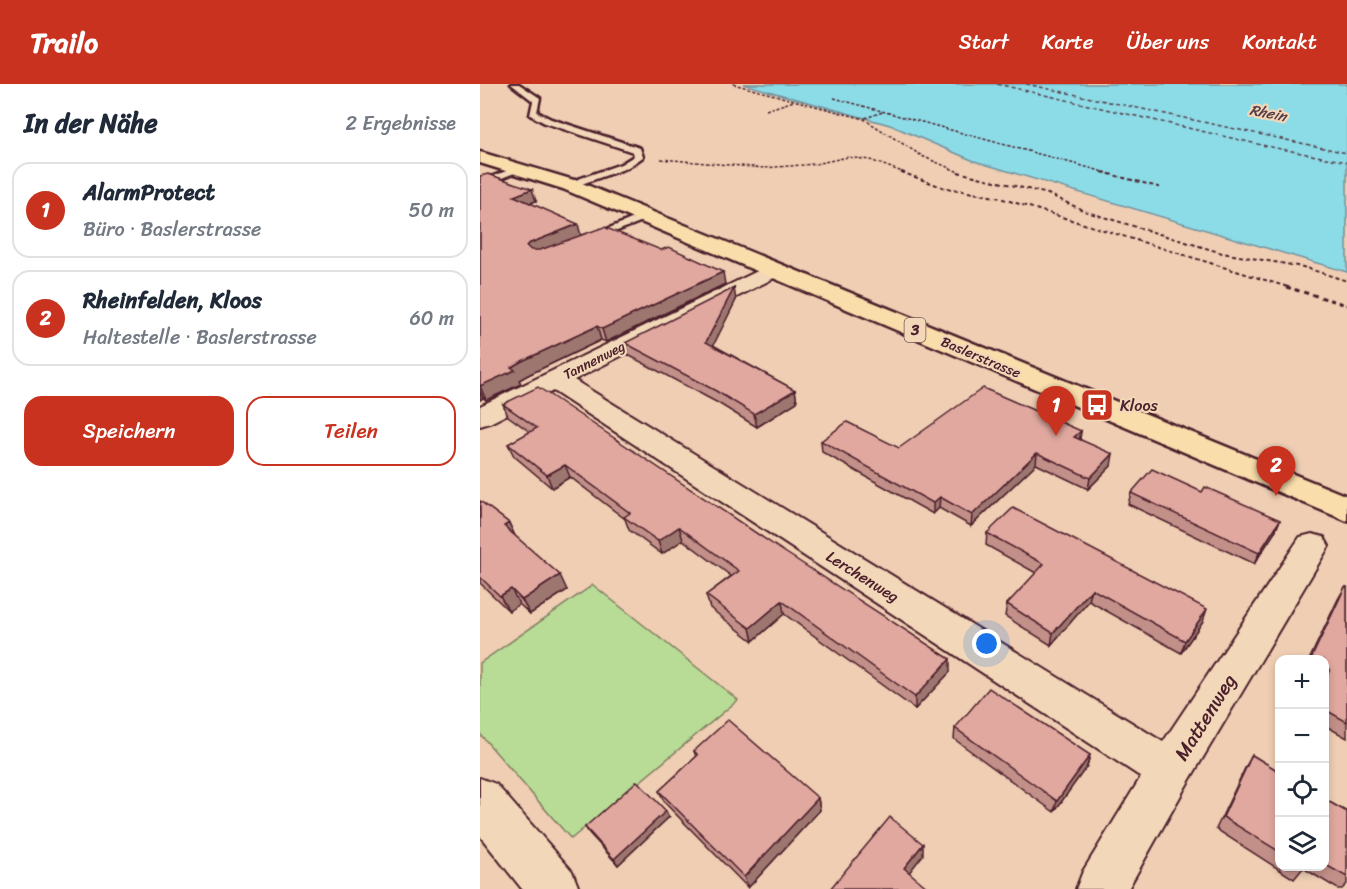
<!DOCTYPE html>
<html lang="de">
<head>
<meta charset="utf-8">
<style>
	body { margin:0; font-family:Sriracha,sans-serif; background:#f6f6f7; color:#1f2937 }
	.controls { position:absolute; right:18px; bottom:18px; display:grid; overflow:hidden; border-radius:12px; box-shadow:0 3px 9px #0003 }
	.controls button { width:54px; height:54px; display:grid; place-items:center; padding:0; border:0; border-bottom:2px solid #e0e1e3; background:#fff; color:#1f2937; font:30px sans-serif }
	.you { position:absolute; left:507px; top:560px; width:21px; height:21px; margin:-15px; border:4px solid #fff; border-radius:50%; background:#1a73e8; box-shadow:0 0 0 9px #1a73e833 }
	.badge { display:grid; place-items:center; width:39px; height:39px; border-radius:50%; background:#c8321e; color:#fff; font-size:20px; font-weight:700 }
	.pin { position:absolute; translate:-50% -50px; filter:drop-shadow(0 2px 3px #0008) }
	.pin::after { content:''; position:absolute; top:32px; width:21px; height:18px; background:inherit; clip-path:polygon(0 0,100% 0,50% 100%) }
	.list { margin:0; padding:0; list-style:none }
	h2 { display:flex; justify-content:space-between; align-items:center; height:78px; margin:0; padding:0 24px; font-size:26px }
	h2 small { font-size:20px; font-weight:400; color:#747a83 }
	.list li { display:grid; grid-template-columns:39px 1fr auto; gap:18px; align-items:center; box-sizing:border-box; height:96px; margin:0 12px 12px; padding:0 12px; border:2px solid #e0e1e3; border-radius:18px }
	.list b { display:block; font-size:22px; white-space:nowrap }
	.list p { margin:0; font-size:20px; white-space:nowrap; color:#747a83 }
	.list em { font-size:20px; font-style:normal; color:#747a83 }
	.actions { display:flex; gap:12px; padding:18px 24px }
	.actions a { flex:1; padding:14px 0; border:2px solid #c8321e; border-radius:18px; text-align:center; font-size:21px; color:#c8321e }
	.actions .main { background:#c8321e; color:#fff }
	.icon { flex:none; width:33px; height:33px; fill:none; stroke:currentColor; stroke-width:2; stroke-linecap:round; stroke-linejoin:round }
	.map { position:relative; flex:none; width:867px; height:805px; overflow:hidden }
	header { display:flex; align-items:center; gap:36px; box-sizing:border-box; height:84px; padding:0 30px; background:#c8321e; color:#fff }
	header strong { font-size:28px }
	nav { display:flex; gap:33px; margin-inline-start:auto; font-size:21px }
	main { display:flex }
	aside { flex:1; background:#fff }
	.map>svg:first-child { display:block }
	.green { fill:#b8dc96; stroke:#817e60; stroke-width:1.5 }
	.water { fill:#8cdce7; stroke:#72909c; stroke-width:1.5 }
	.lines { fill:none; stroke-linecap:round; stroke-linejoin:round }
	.ferry { stroke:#543b47; stroke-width:1.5; stroke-dasharray:4 3; stroke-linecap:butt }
	.lane-casing { stroke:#4a1f2b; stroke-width:5 }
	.street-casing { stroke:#4a1f2b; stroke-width:4 }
	.primary-casing { stroke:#4a1f2b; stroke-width:5 }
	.path-far2 { stroke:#4a1f2b; stroke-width:1.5; stroke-dasharray:3 2; stroke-linecap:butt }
	.path-far1 { stroke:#4a1f2b; stroke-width:2; stroke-dasharray:4 3; stroke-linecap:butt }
	.path { stroke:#4a1f2b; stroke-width:3; stroke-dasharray:5 4; stroke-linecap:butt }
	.lane { fill:#f2d7b8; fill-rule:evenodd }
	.street { fill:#f2d7b8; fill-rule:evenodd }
	.primary { fill:#f9ddab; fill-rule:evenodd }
	.wall { fill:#c29089; stroke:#4a1f2b; stroke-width:1.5 }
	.shaded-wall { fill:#9e766f; stroke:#4a1f2b; stroke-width:1.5 }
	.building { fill:#e1a89f; stroke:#4a1f2b; stroke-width:1.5 }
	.labels { text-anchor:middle; stroke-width:4.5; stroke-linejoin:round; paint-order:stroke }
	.far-street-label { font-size:14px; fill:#4a1f2b; stroke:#f2d7b8 }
	.far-water-label { font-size:15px; font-style:italic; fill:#543b47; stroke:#f2d7b8 }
	.shield { fill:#f2d7b8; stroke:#7c5655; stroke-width:1.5 }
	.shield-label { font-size:15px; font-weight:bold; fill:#4a1f2b }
	.poi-label { font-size:16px; fill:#4a1f2b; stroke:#f2d7b8; text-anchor:start }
	.street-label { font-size:16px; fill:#4a1f2b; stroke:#f2d7b8 }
	.near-street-label { font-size:20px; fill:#4a1f2b; stroke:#f2d7b8 }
</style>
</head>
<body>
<header>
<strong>Trailo</strong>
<nav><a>Start</a><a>Karte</a><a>Über uns</a><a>Kontakt</a></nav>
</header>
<main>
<aside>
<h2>In der Nähe<small>2 Ergebnisse</small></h2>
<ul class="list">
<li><span class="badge">1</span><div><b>AlarmProtect</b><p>Büro · Baslerstrasse</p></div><em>50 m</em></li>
<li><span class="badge">2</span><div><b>Rheinfelden, Kloos</b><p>Haltestelle · Baslerstrasse</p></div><em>60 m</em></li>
</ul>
<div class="actions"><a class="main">Speichern</a><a>Teilen</a></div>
</aside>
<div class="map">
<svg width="867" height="805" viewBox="0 0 867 805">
	<rect width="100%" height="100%" fill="#efceb3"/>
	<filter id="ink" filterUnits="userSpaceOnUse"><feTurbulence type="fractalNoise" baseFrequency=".0167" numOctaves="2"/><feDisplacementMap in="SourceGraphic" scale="12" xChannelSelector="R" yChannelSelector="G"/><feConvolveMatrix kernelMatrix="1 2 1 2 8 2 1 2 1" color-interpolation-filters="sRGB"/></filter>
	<g filter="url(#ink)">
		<path class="green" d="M113,501L258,616L91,755L0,650V579Z"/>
		<path class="water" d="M263,0H867V188L494,77L410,41Z"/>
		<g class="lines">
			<g class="ferry">
				<path d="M517,0L786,62L867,78"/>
				<path d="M546,0L867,69"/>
			</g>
			<g class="lane-casing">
				<g id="lane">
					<path d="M31,0H39L60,14L57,28L71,35L160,64L163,73L147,84L93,103H87V99L141,80L154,72L153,68L65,39L50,31L53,17Z"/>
					<path d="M37,83L44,85L0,103V97Z"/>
					<path d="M166,129L170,130V134L114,156L110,157L105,154Z"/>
				</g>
			</g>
			<g class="street-casing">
				<g id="street">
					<path d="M292,180L300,181L303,186L300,191L94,296L683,658L820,453L832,450L844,453L849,462L706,702L648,805H596L603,787L661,693L73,307L10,339L0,342V322Z"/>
					<path d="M0,694L16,700L92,787L99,805H42L0,752Z"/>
				</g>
			</g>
			<g class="primary-casing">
				<path id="primary" d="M0,68L97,97L867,412V437L83,105L0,79Z"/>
			</g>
			<g class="path-far2">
				<path d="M253,0L384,35L442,72L481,89"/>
				<path d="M354,14L628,89"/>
				<path d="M286,26L314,17"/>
				<path d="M385,34L403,28"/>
				<path d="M181,75L284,84L335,80L368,73L390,76L425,89"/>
			</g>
			<g class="path-far1">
				<path d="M421,88L462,103L520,114L811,204"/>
				<path d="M478,88L568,110L607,128L742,169L823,183L867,197"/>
				<path d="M622,88L682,104"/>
			</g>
			<path class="path" d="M806,203L867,221"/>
			<use href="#lane" class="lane"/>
			<use href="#street" class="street"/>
			<use href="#primary" class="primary"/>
		</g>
		<g class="wall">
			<path d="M0,92L56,117L50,119L101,151L245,200L126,258L121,256L48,291L39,296L41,300L6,316L3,314L0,316Z"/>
			<path d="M256,216L233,261L315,306L317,318L277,343L238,319L148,271L145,259Z"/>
			<path d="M23,320L470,588L435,625L304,530L273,557L230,524L226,511L251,492L203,456L182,470L149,446L145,435L90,393L72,404L34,372L28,360L50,348L28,332Z"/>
			<path d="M601,347L600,355L631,382L608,405L556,380L491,442L459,424L453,430L342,368L341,357L419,364Z"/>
			<path d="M722,408L800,436L795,448L774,480L648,420L651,409Z"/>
			<path d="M0,417L29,439L35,452L87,506L50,530L39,520L29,527L0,499Z"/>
			<path d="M507,449L723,537L701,569L609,517L571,561L525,532L527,520L556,489L506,461Z"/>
			<path d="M865,503H867V654L844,641V576H829L858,515Z"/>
			<path d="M475,644L610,671L607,682L574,728L474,655Z"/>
			<path d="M214,667L338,714L340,726L268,804L185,719L179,707L216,673Z"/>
			<path d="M772,671L800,688V783H844V715L867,728V800L862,805H858L823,784L814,795L736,745L765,684Z"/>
			<path d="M189,733L138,781L109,749L105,743Z"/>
		</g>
		<g class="shaded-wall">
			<path d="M52,105L56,117L38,123L34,112Z"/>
			<path d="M98,140L101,152L52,172L46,162L48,160Z"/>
			<path d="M243,188L245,200L126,258L122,245Z"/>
			<path d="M254,204L256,216L229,270L226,258Z"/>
			<path d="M117,242L121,256L48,291L39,296L41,300L6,316L0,302L42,277Z"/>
			<path d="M315,306L317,318L277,343L274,330Z"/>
			<path d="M0,307L3,314L0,316Z"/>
			<path d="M601,347L599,358L594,353Z"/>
			<path d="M557,369L556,380L491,442L492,431Z"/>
			<path d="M633,370L631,382L608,405L610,394Z"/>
			<path d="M85,381L90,393L72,404L67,391Z"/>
			<path d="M460,413L459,424L453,430V419Z"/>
			<path d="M800,436L795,448L774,480L779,469Z"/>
			<path d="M29,439L36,454L24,442Z"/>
			<path d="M199,443L203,456L182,470L178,457Z"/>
			<path d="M80,491L87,506L50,530L42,516Z"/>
			<path d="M31,505L39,520L29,527L20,512Z"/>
			<path d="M612,505L609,517L571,561L573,549Z"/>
			<path d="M302,517L304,530L273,557L270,544Z"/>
			<path d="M727,525L723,537L701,569L705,557Z"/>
			<path d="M470,575V588L435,625V613Z"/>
			<path d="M610,671L607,682L574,728L577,717Z"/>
			<path d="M338,714L340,726L268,804L264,793Z"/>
			<path d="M186,727L189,733L138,781L134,775Z"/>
			<path d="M443,760V771L424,795V784Z"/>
		</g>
		<g class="building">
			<path d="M8,90L52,105L34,112L98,140L48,160L46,162L51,166H60L124,143L181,166L189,163L243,188L122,245L117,242L42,277L31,283L35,286L0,302V92Z"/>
			<path d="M254,204L226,258L315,306L274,330L236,307L145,259Z"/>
			<path d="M58,303L300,465L470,575L435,613L302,517L270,544L226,511L259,487L199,443L178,457L144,433L150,429L85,381L67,391L28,360L57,344L23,320Z"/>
			<path d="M503,304L601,347L594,353L633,370L610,394L557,369L492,431L460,413L453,419L341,357L367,338L419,364Z"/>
			<path d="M672,385L722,408L725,403L800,436L779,469L651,409Z"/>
			<path d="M0,417L29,439L24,442L80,491L42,516L31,505L20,512L0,493Z"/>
			<path d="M533,424L727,525L705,557L612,505L573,549L527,520L564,480L507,449Z"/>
			<path d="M865,503H867V638L844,625V599L850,585L844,582V576H832L831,575Z"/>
			<path d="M509,604L610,671L577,717L475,644Z"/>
			<path d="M248,636L338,714L264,793L179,707L218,671L214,667Z"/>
			<path d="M772,671L800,688V768L743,733Z"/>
			<path d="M157,697L186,727L134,775L105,743Z"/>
			<path d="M844,715L867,728V793L844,780Z"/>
			<path d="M410,733L443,760L424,784L449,805H350Z"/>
		</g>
	</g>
	<defs>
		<g id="bus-square" transform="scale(1.725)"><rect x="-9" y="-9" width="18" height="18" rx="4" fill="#c8321e" stroke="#f2d7b8"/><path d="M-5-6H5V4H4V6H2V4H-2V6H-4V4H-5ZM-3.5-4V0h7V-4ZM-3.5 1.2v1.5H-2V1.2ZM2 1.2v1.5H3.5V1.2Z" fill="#fff"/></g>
	</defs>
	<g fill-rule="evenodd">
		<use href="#bus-square" x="617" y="321"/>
	</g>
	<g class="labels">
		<g class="far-street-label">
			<text transform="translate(501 273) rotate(23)" y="5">Baslerstrasse</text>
			<text transform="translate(114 276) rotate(-27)" y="5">Tannenweg</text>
		</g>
		<g class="far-water-label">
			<text transform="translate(788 29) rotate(11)" y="5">Rhein</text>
		</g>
		<rect class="shield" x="424.5" y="234" width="21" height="24" rx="4.5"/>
		<g class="shield-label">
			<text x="435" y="251">3</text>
		</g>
		<g class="poi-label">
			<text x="640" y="327">Kloos</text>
		</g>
		<g class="street-label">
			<text transform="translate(383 492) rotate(32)" y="6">Lerchenweg</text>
		</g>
		<g class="near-street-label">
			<text transform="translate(725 633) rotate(-58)" y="7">Mattenweg</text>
		</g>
	</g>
</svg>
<div class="controls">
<button>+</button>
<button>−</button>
<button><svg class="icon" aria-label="locate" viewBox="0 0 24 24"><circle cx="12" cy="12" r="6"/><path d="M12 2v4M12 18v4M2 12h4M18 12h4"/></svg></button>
<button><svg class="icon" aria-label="layers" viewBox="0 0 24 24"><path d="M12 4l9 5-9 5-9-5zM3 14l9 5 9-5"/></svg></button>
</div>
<div class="you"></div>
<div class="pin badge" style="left:576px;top:352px">1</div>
<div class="pin badge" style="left:796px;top:412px">2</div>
</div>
</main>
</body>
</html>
